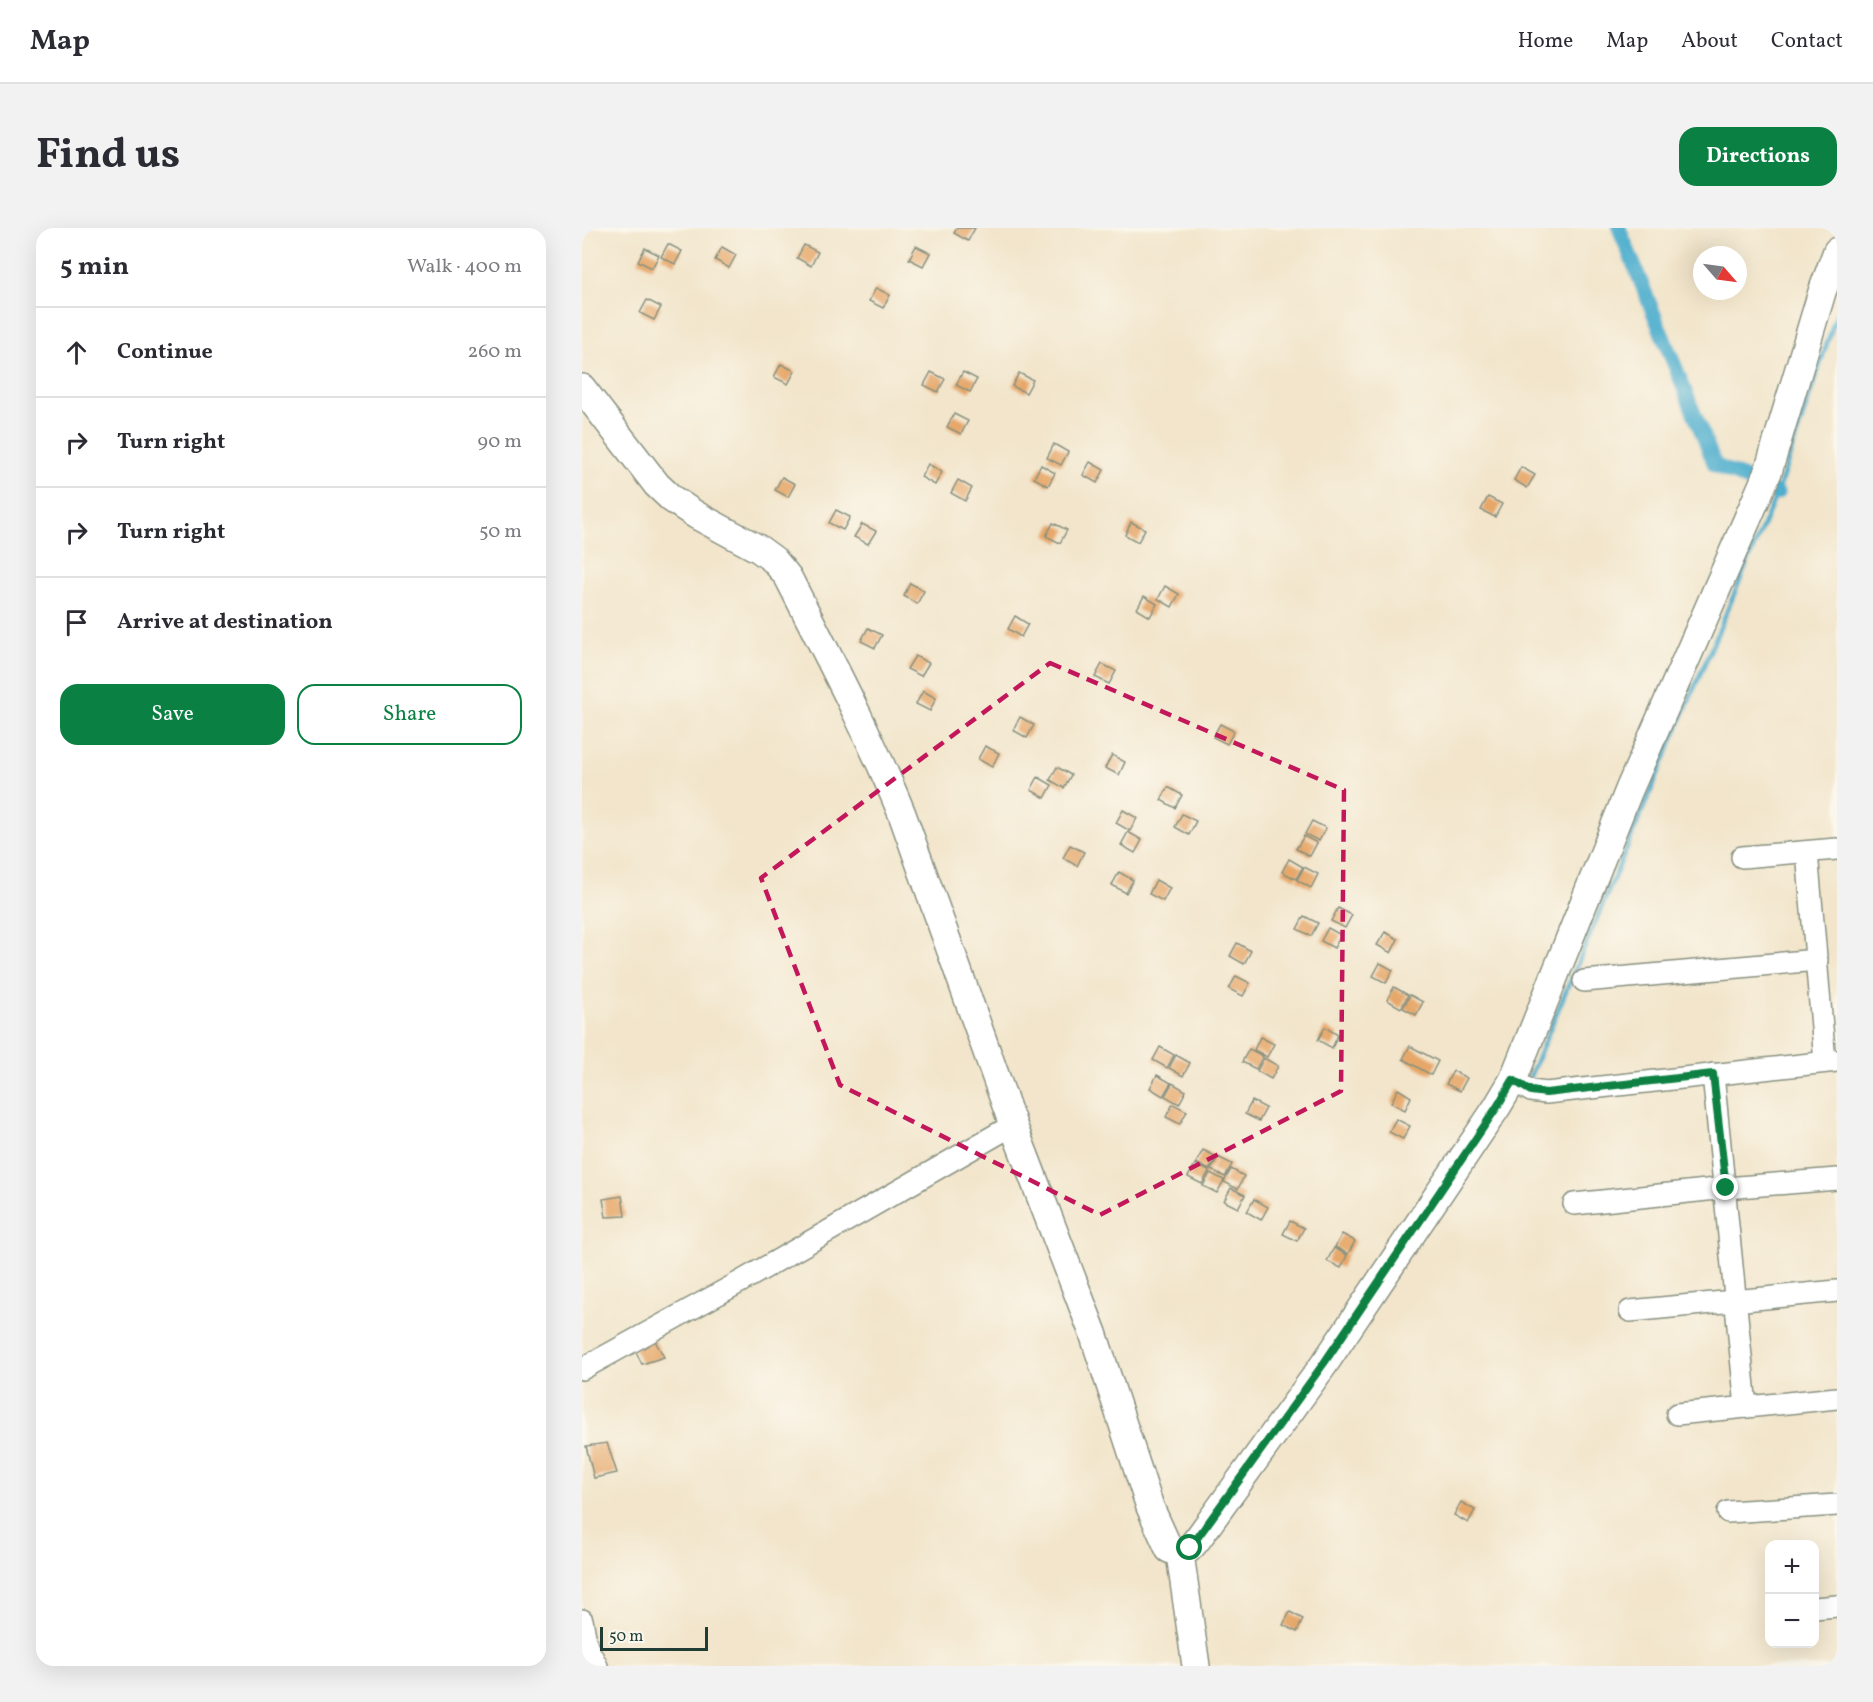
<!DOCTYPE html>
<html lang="en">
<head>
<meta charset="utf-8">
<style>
	body { margin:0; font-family:Vollkorn,serif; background:#f2f2f3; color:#2b2b33 }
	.controls { position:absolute; right:18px; bottom:18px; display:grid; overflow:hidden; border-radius:12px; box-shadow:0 6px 24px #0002 }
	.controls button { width:54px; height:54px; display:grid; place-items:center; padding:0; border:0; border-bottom:2px solid #e1e1e2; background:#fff; color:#2b2b33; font:30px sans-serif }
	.compass { position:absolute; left:1111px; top:18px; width:54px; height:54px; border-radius:50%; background:#fff; box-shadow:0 6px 24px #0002; rotate:118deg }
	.scale { position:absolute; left:18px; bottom:15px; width:108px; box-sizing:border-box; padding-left:6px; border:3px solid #1f3d34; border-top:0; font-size:16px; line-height:21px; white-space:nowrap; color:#1f3d34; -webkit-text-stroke:4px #fbf7ec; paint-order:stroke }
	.stop { position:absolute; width:18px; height:18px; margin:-14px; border:4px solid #0b8043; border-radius:50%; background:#fff }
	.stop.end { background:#0b8043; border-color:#fff; box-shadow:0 2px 6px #0008 }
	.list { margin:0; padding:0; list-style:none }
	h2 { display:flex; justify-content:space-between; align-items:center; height:78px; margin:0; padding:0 24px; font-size:26px }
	h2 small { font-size:20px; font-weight:400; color:#7c7c81 }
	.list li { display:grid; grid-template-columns:39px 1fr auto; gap:18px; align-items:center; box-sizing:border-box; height:90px; padding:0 24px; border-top:2px solid #e1e1e2 }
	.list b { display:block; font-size:22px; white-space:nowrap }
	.list em { font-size:20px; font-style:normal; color:#7c7c81 }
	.actions { display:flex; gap:12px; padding:18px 24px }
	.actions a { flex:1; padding:14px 0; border:2px solid #0b8043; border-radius:18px; text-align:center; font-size:21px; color:#0b8043 }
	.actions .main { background:#0b8043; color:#fff }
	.icon { flex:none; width:33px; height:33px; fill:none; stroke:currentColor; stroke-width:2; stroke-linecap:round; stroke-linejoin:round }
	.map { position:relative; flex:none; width:1255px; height:1438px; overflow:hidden; border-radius:18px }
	header { display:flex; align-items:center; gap:36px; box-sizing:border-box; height:84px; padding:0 30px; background:#fff; border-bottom:2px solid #e1e1e2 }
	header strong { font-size:28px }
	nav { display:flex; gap:33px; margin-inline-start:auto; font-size:21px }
	.intro { display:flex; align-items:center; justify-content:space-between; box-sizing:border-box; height:144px; padding:0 36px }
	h1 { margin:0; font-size:42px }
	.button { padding:15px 27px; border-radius:18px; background:#0b8043; color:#fff; font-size:21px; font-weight:700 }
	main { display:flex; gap:36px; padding:0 36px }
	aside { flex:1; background:#fff; border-radius:18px; box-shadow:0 6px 24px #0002 }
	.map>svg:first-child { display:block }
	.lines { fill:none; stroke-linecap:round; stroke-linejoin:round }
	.stream { stroke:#4eaecd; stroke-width:4.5 }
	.canal { stroke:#4eaecd; stroke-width:15 }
	.building { fill:#e6a769 }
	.minor-casing { stroke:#889180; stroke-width:24 }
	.major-casing { stroke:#889180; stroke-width:30 }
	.minor { stroke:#fff; stroke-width:21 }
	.major { stroke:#fff; stroke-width:27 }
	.route { stroke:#0b8043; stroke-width:8 }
	.marked { fill:none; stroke:#c2185b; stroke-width:4.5; stroke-dasharray:12 8; stroke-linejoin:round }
</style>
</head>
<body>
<header>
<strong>Map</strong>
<nav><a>Home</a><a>Map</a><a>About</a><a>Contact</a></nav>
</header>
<div class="intro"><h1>Find us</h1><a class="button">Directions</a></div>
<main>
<aside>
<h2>5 min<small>Walk · 400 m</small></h2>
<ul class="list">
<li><svg class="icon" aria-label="ahead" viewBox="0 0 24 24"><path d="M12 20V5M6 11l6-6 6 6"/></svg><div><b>Continue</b></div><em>260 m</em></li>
<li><svg class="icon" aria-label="right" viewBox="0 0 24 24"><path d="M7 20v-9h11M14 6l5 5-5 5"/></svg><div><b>Turn right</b></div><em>90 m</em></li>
<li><svg class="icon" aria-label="right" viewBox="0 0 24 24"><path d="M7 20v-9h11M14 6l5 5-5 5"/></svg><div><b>Turn right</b></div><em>50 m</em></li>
<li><svg class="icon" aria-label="arrive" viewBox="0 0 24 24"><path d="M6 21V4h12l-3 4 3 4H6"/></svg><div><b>Arrive at destination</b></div></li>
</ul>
<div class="actions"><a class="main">Save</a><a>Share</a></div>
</aside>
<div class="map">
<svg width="1255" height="1438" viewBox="0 0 1255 1438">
	<rect width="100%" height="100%" fill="#fbf7ec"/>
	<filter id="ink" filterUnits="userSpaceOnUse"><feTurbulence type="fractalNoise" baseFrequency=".0167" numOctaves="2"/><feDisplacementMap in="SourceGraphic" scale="12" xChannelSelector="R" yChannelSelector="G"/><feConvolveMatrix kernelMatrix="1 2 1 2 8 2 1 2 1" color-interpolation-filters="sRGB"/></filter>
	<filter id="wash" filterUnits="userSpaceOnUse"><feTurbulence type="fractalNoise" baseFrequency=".008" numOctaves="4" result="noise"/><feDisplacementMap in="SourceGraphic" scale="24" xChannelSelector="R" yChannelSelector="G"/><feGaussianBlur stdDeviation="1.35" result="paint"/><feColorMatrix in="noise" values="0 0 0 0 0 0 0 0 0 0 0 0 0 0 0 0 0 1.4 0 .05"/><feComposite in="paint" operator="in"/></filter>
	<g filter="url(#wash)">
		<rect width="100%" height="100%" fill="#f2e5cb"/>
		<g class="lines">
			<path class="stream" d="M948,848L1197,260L1255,85"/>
			<path class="canal" d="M1037,0L1133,237L1195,265"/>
		</g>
		<g id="blocks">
			<g class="building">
				<path d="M375,0H393L386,13L372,5Z"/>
				<path d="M86,16L100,23L93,36L79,29Z"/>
				<path d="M222,17L236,24L229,38L215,30Z"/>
				<path d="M334,18L348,25L341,38L327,31Z"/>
				<path d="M140,19L154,27L147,40L133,32Z"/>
				<path d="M63,20L77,27L70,40L56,33Z"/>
				<path d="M294,60L308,67L301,80L287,73Z"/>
				<path d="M65,72L79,79L72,92L58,85Z"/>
				<path d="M199,136L213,143L206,156L192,149Z"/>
				<path d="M349,144L363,151L356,164L342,157Z"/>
				<path d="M381,144L395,151L388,164L374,157Z"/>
				<path d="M437,145L451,152L444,165L430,158Z"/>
				<path d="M372,186L386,193L379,206L365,199Z"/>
				<path d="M472,216L486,224L479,237L465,230Z"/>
				<path d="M508,234L522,242L515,255L501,247Z"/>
				<path d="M346,236L360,244L353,257L339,249Z"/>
				<path d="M459,237L473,245L466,258L452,250Z"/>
				<path d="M939,239L953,247L945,260L932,252Z"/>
				<path d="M200,249L213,256L206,269L193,262Z"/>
				<path d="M376,252L390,260L383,273L369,265Z"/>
				<path d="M906,269L920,276L913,289L899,282Z"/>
				<path d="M254,282L268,289L261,302L247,295Z"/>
				<path d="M549,294L563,301L556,314L543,307Z"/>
				<path d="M471,295L485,302L478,315L464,308Z"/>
				<path d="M280,296L294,303L286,316L272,309Z"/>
				<path d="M328,355L342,363L335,376L322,368Z"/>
				<path d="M583,358L597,366L590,379L576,371Z"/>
				<path d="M562,368L575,376L568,389L555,381Z"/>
				<path d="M433,388L446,396L439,409L426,401Z"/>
				<path d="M286,400L300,407L293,420L279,413Z"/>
				<path d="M333,428L347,435L339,448L325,441Z"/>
				<path d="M520,436L534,443L527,456L513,449Z"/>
				<path d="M341,463L354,470L348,483L334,476Z"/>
				<path d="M438,489L452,497L445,510L431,502Z"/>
				<path d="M638,496L652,503L645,516L631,509Z"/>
				<path d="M403,518L417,525L410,539L396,531Z"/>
				<path d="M530,527L543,534L537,547L523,540Z"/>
				<path d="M475,539L489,547L482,560L468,552Z"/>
				<path d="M456,549L470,557L463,570L449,562Z"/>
				<path d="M586,559L600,567L593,580L579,572Z"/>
				<path d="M541,582L555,590L548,603L534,595Z"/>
				<path d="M600,586L614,593L607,607L593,599Z"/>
				<path d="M730,593L744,600L737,613L723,606Z"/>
				<path d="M546,604L560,612L553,625L539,617Z"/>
				<path d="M722,608L735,615L728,628L714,621Z"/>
				<path d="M488,617L502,624L495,638L481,630Z"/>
				<path d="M707,631L721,639L714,651L700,644Z"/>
				<path d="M722,639L736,646L729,660L715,652Z"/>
				<path d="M537,644L551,652L544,665L530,657Z"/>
				<path d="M574,652L588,660L581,673L567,666Z"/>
				<path d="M756,680L770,687L763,700L749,693Z"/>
				<path d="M722,688L736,695L729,708L715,701Z"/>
				<path d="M746,700L759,707L752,720L739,713Z"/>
				<path d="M803,704L816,711L809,725L795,717Z"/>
				<path d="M655,715L669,723L662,736L648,728Z"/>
				<path d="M798,735L811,742L804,755L791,748Z"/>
				<path d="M654,748L668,755L661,768L647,761Z"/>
				<path d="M812,759L826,767L819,780L805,772Z"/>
				<path d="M828,767L841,774L834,787L821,780Z"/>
				<path d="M743,799L756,807L750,820L736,812Z"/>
				<path d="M678,809L692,816L685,829L672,822Z"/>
				<path d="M828,818L856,833L849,847L821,831Z"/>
				<path d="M578,819L592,827L585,840L571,832Z"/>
				<path d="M667,821L681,828L674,841L660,834Z"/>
				<path d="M594,827L608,835L601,848L587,840Z"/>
				<path d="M682,830L696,838L689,851L675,843Z"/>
				<path d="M871,843L885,850L878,863L864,856Z"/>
				<path d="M575,847L589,855L581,868L568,860Z"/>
				<path d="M590,855L604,863L597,876L583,868Z"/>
				<path d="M816,861L829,869L823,882L809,875Z"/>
				<path d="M670,873L684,880L677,893L663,886Z"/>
				<path d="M591,876L605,883L598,896L584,889Z"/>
				<path d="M814,891L828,898L821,911L807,904Z"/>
				<path d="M621,922L635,929L627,942L614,935Z"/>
				<path d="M636,929L650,936L643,949L629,942Z"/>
				<path d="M613,936L627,943L620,956L606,949Z"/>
				<path d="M649,941L662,948L656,961L642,954Z"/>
				<path d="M628,945L642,952L635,965L621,958Z"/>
				<path d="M649,960L663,967L656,980L642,973Z"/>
				<path d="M40,968L43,988L24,989L21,971Z"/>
				<path d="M672,971L686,979L679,992L665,984Z"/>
				<path d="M708,993L722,1000L715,1013L701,1006Z"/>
				<path d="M760,1006L773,1013L766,1026L753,1019Z"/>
				<path d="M752,1020L765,1027L759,1040L745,1033Z"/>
				<path d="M72,1111L82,1129L60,1136L52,1120Z"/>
				<path d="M25,1215L35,1245L12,1250L4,1218Z"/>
				<path d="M879,1274L893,1282L886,1295L872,1287Z"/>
				<path d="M708,1384L721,1391L715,1404L701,1397Z"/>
			</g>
		</g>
	</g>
	<g filter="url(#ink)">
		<use href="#blocks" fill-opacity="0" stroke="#889180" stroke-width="1.5"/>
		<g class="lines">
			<g class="minor-casing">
				<g id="minor">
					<path d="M1225,624L1243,834"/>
					<path d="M1160,629L1255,621"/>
					<path d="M1002,753L1235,732"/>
					<path d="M1131,846L1164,1179"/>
					<path d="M931,852L949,863L964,865L1255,833"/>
					<path d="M992,976L1144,960L1255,951"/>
					<path d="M1048,1083L1255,1063"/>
					<path d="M0,1141L158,1054L431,897"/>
					<path d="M1095,1186L1255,1170"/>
					<path d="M1146,1284L1255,1277"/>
					<path d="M1232,1380L1255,1378"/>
					<path d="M0,1392L5,1419L15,1438"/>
				</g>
			</g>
			<g class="major-casing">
				<g id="major">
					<path d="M0,160L75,257L90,271L114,287L177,321L192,332L206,349C246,428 287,505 320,586L431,897L511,1105L568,1279L587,1321L598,1326"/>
					<path d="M614,1438L598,1326C610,1322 618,1307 625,1298L743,1135L915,879L931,852L1047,562L1186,244L1240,64L1255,23"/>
				</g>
			</g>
			<use href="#minor" class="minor"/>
			<use href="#major" class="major"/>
		</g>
	</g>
	<g class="lines" filter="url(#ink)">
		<path class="route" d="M608,1320L742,1135L915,879L931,852L949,863L964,865L1131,846L1144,960"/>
	</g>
	<path class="marked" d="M468,435L762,562L759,863L518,987L258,857L179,650Z"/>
</svg>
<div class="controls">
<button>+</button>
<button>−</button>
</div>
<svg class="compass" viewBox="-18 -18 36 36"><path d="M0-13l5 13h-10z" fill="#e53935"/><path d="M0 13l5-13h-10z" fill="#7c7c81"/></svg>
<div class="scale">50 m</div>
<div class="stop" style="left:608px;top:1320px"></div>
<div class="stop end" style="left:1144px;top:960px"></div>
</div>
</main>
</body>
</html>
